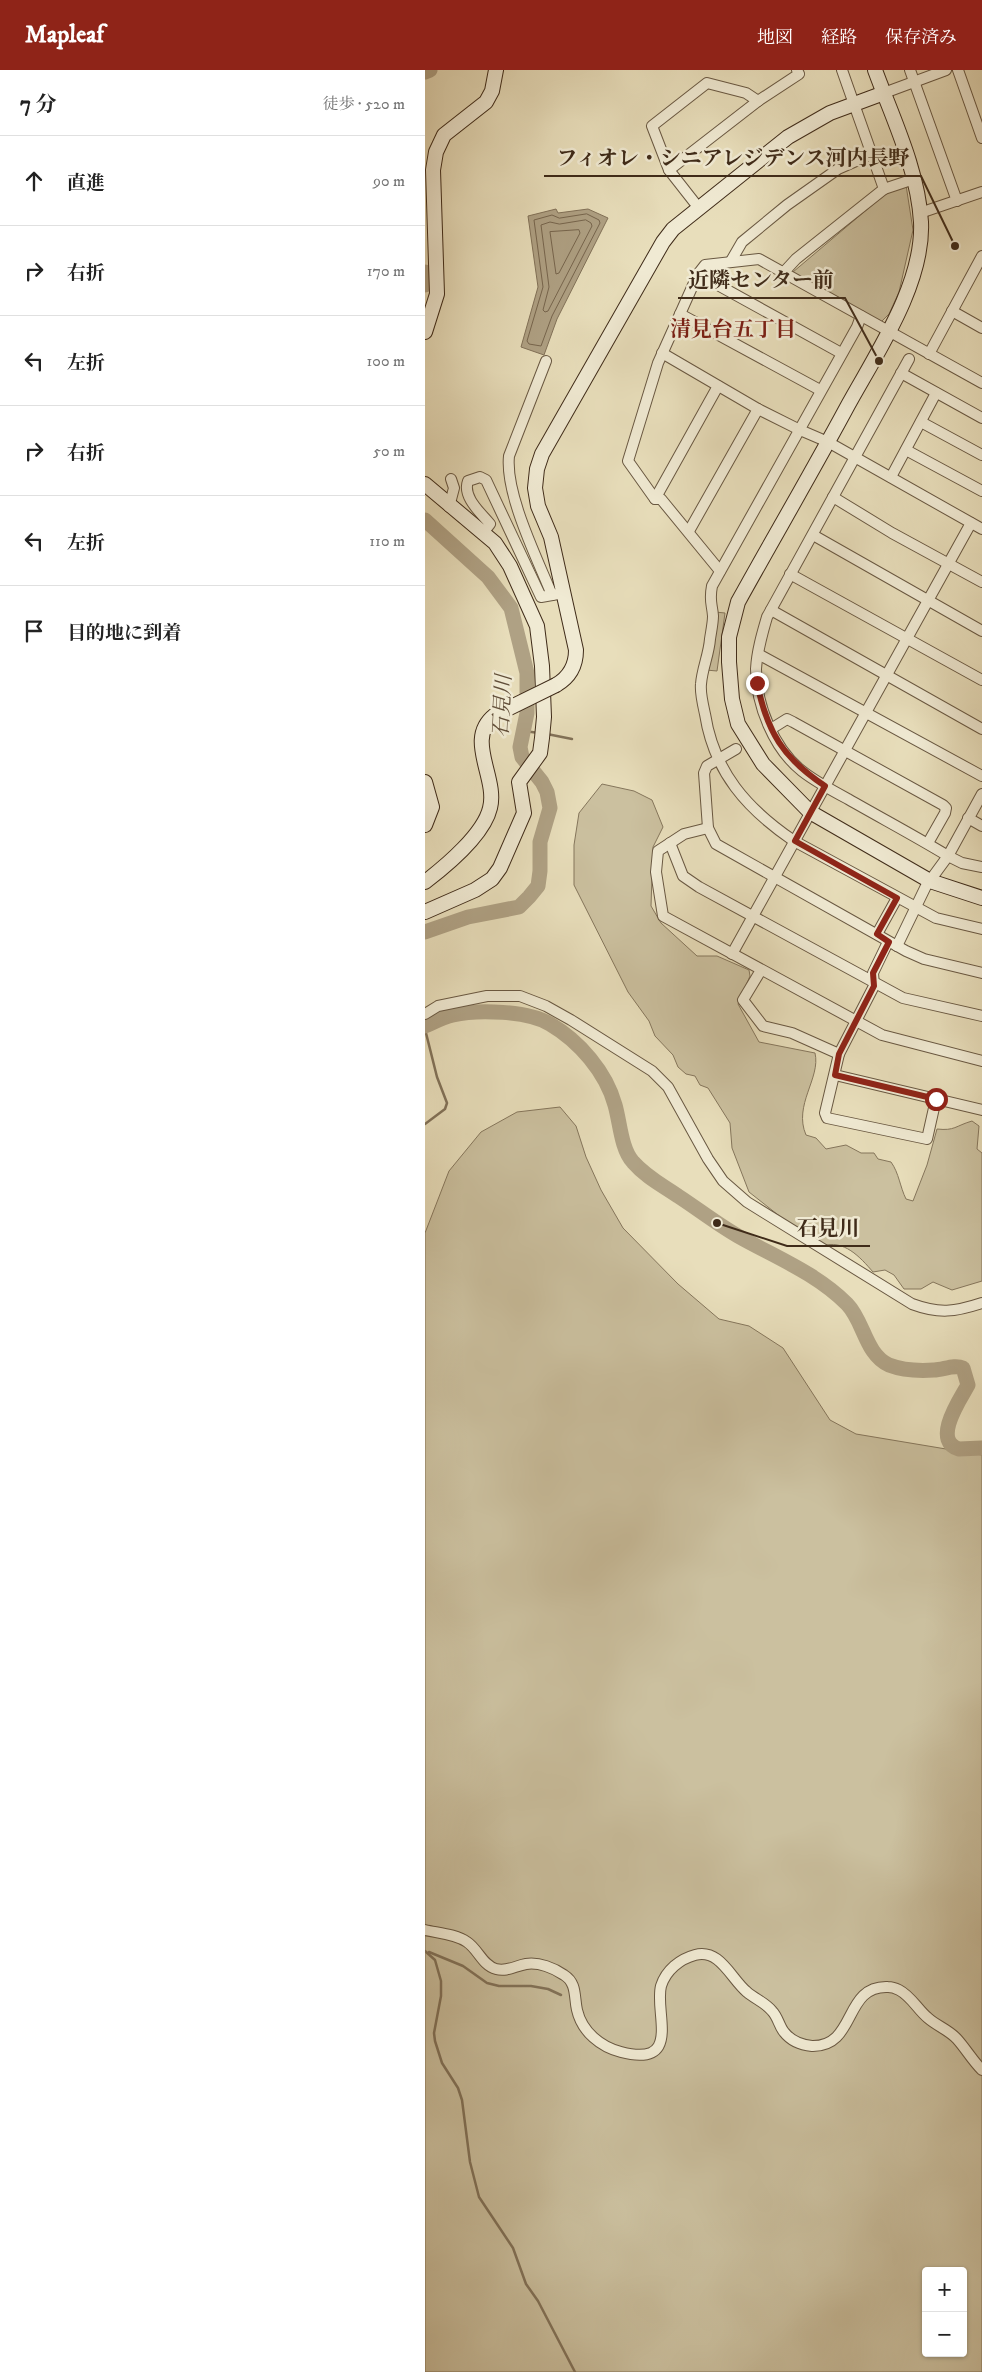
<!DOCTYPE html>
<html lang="ja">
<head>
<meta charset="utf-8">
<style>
	body { margin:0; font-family:"IM FELL DW Pica","Noto Serif JP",serif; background:#f6f6f6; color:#222 }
	.controls { position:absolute; right:15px; bottom:15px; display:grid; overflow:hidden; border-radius:5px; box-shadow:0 1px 4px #0004 }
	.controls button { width:45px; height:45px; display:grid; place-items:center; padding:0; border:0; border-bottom:1px solid #e0e0e0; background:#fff; color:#222; font:25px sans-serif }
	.stop { position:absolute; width:15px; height:15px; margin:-11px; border:4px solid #8f2418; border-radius:50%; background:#fff }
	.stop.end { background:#8f2418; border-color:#fff; box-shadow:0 1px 5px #0008 }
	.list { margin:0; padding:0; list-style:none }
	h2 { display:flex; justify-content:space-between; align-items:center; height:65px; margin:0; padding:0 20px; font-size:21px }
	h2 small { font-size:16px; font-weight:400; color:#767676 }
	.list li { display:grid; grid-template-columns:32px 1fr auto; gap:15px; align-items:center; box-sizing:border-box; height:90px; padding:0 20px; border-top:1px solid #e0e0e0 }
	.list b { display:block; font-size:19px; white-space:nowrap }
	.list em { font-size:16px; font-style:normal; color:#767676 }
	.icon { flex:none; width:28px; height:28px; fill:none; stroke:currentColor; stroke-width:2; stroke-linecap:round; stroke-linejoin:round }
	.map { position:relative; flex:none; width:557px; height:2302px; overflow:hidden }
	header { display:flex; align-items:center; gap:30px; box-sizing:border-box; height:70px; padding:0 25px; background:#8f2418; color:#fff }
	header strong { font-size:24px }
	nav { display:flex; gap:28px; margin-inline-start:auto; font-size:18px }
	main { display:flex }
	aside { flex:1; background:#fff }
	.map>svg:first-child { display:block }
	.green { fill:#cbc09f; stroke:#85765c; fill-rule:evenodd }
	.water { fill:#afa184; stroke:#827259 }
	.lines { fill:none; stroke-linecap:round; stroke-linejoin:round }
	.shore { stroke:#77664e; stroke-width:1 }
	.stream { stroke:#827259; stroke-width:2.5 }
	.river { stroke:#afa184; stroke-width:15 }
	.street-casing { stroke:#695842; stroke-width:12 }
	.secondary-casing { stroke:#3f2b19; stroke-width:16 }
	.street { stroke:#f0ead3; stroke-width:10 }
	.secondary { stroke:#f0ead3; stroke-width:14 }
	.secondary-bridge-casing { stroke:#3f2b19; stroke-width:16; stroke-linecap:butt }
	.secondary-bridge { stroke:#f0ead3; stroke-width:14 }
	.route { stroke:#8f2418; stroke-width:6 }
	.labels { text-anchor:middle; stroke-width:5; stroke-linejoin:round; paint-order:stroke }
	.neighbourhood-label { font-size:21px; font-weight:bold; fill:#7a1f14; stroke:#f0ead3 }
	.water-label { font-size:21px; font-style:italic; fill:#614e39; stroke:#f0ead3 }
	.leader { fill:none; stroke:#3f2b19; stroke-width:2 }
	.callout-dot { fill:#3f2b19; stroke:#f0ead3; stroke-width:2 }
	.callout-label { font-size:21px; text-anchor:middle; font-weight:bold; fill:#3f2b19; stroke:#f0ead3; stroke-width:5; stroke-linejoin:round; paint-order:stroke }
</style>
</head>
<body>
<header>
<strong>Mapleaf</strong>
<nav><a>地図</a><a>経路</a><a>保存済み</a></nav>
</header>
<main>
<aside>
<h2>7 分<small>徒歩 · 520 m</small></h2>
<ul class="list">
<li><svg class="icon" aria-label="ahead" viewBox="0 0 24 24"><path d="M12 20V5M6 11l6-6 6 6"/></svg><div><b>直進</b></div><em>90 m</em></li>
<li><svg class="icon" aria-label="right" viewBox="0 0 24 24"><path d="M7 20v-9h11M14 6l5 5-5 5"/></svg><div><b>右折</b></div><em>170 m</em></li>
<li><svg class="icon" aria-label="left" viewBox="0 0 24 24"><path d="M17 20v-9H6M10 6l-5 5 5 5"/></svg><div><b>左折</b></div><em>100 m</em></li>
<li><svg class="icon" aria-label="right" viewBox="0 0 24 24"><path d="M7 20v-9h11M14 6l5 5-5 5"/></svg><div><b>右折</b></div><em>50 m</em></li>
<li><svg class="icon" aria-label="left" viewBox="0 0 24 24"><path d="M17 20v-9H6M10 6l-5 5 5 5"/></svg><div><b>左折</b></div><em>110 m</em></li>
<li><svg class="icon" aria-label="arrive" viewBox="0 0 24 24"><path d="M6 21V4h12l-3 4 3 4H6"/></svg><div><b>目的地に到着</b></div></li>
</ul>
</aside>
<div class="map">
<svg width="557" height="2302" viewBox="0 0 557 2302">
	<rect width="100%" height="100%" fill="#e8debb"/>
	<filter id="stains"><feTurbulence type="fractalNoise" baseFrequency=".004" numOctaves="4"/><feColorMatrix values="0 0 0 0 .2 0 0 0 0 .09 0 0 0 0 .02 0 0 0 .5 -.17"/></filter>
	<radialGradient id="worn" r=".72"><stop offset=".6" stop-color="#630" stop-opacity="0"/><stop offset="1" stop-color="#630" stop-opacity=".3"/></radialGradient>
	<g class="green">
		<path d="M481,115L488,160L474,222L464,244L456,252L368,202L465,120Z"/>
		<path d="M290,542L300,543L292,601L281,600Z"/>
		<path d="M177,714L209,721L227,730L238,757L228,777L226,836L236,853L272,886H292L324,900L325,906L313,934L334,972L390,983C396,1008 368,1035 381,1065L391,1068L401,1079L421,1075L436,1083H449L453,1089L466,1092C474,1103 475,1117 481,1129L488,1131L502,1095L512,1059C530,1061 530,1056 547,1051L554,1056L552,1079L557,1083V1211L527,1220L508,1212L496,1219H479L469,1205L460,1200L448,1202C435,1187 419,1169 397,1176L381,1167L324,1122L307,1078L305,1053L283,1018L275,1015L270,1006L261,1004L253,997L248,985L230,966L224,951L203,922L149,815V775L154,743Z"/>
		<path d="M135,1037L151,1056L161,1087L176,1120L198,1158L253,1214L294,1249L324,1256L358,1278L405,1350L431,1364L557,1385V2302H0V1163L24,1101L56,1062L92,1042ZM501,2201H538V2283H501Z"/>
	</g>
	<path class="water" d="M131,139L133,143L163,139L183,148L132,249L119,285L96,277L113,217L103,146Z"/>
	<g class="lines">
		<g class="shore">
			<path d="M162,144L174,150L175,153L127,246L116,276L104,274L102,271L118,217L109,150L127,145L134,148Z"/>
			<path d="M161,150L166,153L167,156L123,241L120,242L118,240L124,217L116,155L125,152L134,154Z"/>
			<path d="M154,160L155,163L134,203L131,204L125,162Z"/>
		</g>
		<g class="stream">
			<path d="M99,661L114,663"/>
			<path d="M122,664L147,669"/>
			<path d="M0,959L12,1007L22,1033L20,1039L0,1054"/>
			<path d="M0,1881L10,1890L16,1911V1926L9,1963L10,1971L17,1993L33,2018L37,2030L45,2092L54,2127L88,2178L101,2214L113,2231L150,2302"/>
			<path d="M4,1882L38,1896L62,1913L74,1916H106L123,1919L136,1925"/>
		</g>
		<g class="river">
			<path d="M0,2L5,0"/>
			<path d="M0,202V215"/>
			<path d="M0,450L63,507L86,538L102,603V643L95,677L97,687L117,712L122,722L125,738L115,772V801L113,816L104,827L94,837L43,847L0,862"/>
			<path d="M0,956C9,952 19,947 28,945C53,939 103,941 125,954C154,971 181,1002 190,1035C195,1052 196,1079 208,1092C221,1107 237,1115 253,1126C273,1139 292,1154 313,1166C350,1187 391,1203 422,1234C439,1251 440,1284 464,1295C477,1300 494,1301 509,1300C518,1300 529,1294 538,1298L543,1315C536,1328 506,1371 534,1379L557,1378"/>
		</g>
		<g class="street-casing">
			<g id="street">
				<path d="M485,0L532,131"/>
				<path d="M533,0L557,68"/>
				<path d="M459,23L521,0"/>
				<path d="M244,100L333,31L374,4L372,0"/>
				<path d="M459,119L483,111"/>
				<path d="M273,137L244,100L227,56L282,13L321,23L333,31"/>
				<path d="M495,143L557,122"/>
				<path d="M306,191L317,172L362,135L413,99L447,84"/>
				<path d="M359,202L371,189L459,119L417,0"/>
				<path d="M273,204L416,283"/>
				<path d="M527,241L557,258"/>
				<path d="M255,244L395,320"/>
				<path d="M436,246L432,257L287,516C284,531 287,533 288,546C288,553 286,562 285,569C284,584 277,599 276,614C275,623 278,635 280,644C289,702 322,739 369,771L511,848L557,859"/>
				<path d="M237,283L333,339L375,360L403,372L557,459"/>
				<path d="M504,284L557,186"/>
				<path d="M484,289L342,547C337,564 332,581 331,599C331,635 349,679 377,701C391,712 408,721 423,729C456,748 490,766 523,786L537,793L557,797"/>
				<path d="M121,291L84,386C80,424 112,488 127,525"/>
				<path d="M476,303L557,348"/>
				<path d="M496,352L557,385"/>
				<path d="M481,380L557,421"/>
				<path d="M466,407L511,323"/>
				<path d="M408,427L467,463L557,512"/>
				<path d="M230,429L293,316"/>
				<path d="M24,437L29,418L26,409"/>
				<path d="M264,461L333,339"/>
				<path d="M58,463L65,454C56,443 37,427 43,411L55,407L61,410L116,527L133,524"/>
				<path d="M388,465L557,561"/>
				<path d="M295,501L236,429H230L203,391L233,293L273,204L280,195L334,189L557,313"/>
				<path d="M365,504L557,610"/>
				<path d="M346,540L557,659"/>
				<path d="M333,584L557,706"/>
				<path d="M346,659L362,649L368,652L518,735L521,738L520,743L503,773"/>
				<path d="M311,679L282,696L279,703L283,758L291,774L481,881L499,889L557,903"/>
				<path d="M543,748L557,756"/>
				<path d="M283,758L259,764L233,781L231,802L238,846L457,965L557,991"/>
				<path d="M245,773L258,806L274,817L478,928L557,946"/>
				<path d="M452,864L472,828"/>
				<path d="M463,872L448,903L449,916L414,984L400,1043L402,1048L502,1069L511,1029"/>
				<path d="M472,876L501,816L523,786L557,724"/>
				<path d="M307,884L546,453"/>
				<path d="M336,900L318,930L338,956L367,963L414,984"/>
				<path d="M0,944L13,936L62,926H95L121,936L146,950L227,1001L243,1017L283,1089L298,1111L322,1132L487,1234C514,1244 530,1242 557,1233"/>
				<path d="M410,1005L557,1040"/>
				<path d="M0,1860C13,1863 31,1864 42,1872C53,1879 58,1896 71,1899C82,1902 90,1896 101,1894C114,1892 129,1898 139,1905C152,1913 149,1927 152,1940C157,1962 176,1977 196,1982C258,1998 229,1942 236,1916C241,1900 255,1889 270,1885C295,1878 306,1909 322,1922C330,1929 341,1933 347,1941C353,1947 354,1956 359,1962C366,1971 376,1975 387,1976C432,1977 418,1915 463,1917C466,1917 472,1919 474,1920C486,1926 493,1940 503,1948C512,1956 524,1960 532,1969C541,1979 547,1990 557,2000"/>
			</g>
		</g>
		<g class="secondary-casing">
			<g id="secondary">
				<path d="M450,0C468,49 493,100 496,152C499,214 451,284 422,337C387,402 349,467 313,532L304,567V592L307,629L313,654L338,694L385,742L505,811L557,828"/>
				<path d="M0,262L12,224L8,100L11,82L19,65L61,32L67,21L71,0"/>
				<path d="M0,414L70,473L85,496L112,556L117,596L119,647L117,668L115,683L94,712L99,743L75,798L67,809L50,820L0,842"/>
				<path d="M131,615C145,607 151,595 151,580L126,467L113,436L110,418L112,399L117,384L238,172L248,159L363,67L405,43L459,23"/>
				<path d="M0,712L7,737L0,755"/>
				<path d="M0,812C21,796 59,764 65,738C73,707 39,669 70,645"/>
			</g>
		</g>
		<use href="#street" class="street"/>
		<use href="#secondary" class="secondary"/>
		<g class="secondary-bridge-casing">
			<path id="secondary-bridge" d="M70,645L131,615"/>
		</g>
		<use href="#secondary-bridge" class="secondary-bridge"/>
	</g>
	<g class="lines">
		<path class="route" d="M332,613C342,662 358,688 400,716L370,771L472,828L452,864L464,872L448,903L449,916L414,984L410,1005L511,1029"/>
	</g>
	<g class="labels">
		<g class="neighbourhood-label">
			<text x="308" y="266">清見台五丁目</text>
		</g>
		<g class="water-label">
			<text transform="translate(77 636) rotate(-87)" y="7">石見川</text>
		</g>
	</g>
	<path class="leader" d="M530 176L496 106H119M454 291L420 228H253M292 1153L362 1176H445"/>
	<g class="callout-dot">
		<circle cx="530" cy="176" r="5"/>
		<circle cx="454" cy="291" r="5"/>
		<circle cx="292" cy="1153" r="5"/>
	</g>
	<g class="callout-label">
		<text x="308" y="95">フィオレ・シニアレジデンス河内長野</text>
		<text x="336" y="217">近隣センター前</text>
		<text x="403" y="1165">石見川</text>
	</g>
	<rect width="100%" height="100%" filter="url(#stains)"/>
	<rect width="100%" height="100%" fill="url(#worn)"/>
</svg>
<div class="controls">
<button>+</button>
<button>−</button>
</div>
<div class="stop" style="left:511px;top:1029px"></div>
<div class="stop end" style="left:332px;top:613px"></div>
</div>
</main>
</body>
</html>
